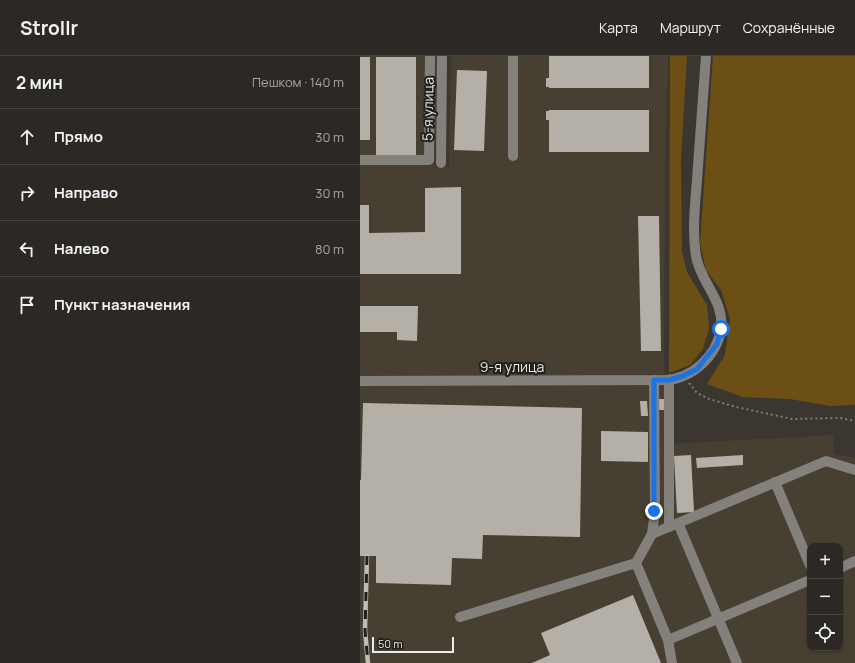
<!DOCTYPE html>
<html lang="ru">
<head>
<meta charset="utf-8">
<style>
	body { margin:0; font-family:Manrope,sans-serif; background:#383531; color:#f1f3f6 }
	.controls { position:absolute; right:12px; bottom:12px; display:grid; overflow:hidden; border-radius:8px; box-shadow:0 1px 3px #0004 }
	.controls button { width:36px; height:36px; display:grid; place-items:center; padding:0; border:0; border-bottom:1px solid #484541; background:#2c2924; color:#f1f3f6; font:20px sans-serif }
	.scale { position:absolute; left:12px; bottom:10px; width:82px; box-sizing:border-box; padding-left:4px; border:2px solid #eeebe6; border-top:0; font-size:11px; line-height:14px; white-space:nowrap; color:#eeebe6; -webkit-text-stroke:3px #211f1b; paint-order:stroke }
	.stop { position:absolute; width:12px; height:12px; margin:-9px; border:3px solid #1a73e8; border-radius:50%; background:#fff }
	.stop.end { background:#1a73e8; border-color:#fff; box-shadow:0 1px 4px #0008 }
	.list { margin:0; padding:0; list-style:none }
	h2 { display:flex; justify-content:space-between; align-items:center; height:52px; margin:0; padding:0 16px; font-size:17px }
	h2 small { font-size:13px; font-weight:400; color:#a6a6a6 }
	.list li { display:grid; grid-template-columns:26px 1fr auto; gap:12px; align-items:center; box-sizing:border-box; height:56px; padding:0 16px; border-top:1px solid #484541 }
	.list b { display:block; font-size:15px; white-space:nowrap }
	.list em { font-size:13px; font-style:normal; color:#a6a6a6 }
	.icon { flex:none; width:22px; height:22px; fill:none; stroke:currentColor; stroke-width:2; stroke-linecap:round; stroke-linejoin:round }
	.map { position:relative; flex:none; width:495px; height:607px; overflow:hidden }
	header { display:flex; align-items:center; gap:24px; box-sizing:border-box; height:56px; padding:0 20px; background:#2c2924; border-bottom:1px solid #484541 }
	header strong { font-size:19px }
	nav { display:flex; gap:22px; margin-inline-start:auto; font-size:14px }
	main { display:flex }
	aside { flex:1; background:#2c2924 }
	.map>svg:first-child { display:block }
	.built { fill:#473f32; fill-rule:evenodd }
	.green { fill:#6b4f14 }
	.building { fill:#b5b0a7 }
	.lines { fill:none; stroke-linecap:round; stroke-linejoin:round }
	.path { stroke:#817d77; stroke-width:2; stroke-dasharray:2 3; stroke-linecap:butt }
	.minor { stroke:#84817d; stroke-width:10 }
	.rail-casing { stroke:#bfbcb7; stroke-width:4.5 }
	.rail { stroke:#211f1b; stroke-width:3; stroke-dasharray:9; stroke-linecap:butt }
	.route { stroke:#1a73e8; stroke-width:5 }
	.labels { text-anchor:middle; stroke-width:4; stroke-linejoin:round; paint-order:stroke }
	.street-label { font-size:14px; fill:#eeebe6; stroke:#211f1b }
</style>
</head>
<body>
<header>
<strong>Strollr</strong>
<nav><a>Карта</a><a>Маршрут</a><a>Сохранённые</a></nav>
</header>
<main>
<aside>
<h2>2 мин<small>Пешком · 140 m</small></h2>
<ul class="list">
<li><svg class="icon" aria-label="ahead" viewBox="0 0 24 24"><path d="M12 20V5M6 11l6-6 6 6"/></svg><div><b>Прямо</b></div><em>30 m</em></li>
<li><svg class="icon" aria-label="right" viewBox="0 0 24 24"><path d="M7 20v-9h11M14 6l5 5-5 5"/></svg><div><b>Направо</b></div><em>30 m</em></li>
<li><svg class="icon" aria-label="left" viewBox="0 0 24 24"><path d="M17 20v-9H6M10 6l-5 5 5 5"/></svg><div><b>Налево</b></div><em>80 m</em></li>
<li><svg class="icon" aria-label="arrive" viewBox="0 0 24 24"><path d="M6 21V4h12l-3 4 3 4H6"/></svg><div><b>Пункт назначения</b></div></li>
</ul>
</aside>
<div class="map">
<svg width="495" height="607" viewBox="0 0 495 607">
	<rect width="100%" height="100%" fill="#3b3730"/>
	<path class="built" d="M0,0H77L75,112L89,111L91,0H308L305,108L304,305L309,388L473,379L474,398L495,402V607H0ZM450,490H480V592H450Z"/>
	<g class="green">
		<path d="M310,0H327L321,104L322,196L327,216L347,249L349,273L343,293L330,309L309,317Z"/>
		<path d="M353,0H495V349L470,350L430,343L383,341L347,328L365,299L370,263L361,234L346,214L340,187Z"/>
	</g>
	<g class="building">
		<path d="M189,0H289V32H189V31H186V22H189Z"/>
		<rect x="0" y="1" width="10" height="83"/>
		<rect x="16" y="1" width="40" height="99"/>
		<path d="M97,14L127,15L124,95L94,94Z"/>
		<path d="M189,54H289V96H189V64H186V55H189Z"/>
		<path d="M101,131V218H0V149H9V177L65,176V132Z"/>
		<path d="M278,160H299L301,295H281Z"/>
		<path d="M0,250H58L57,285L37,284V276H0Z"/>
		<rect x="299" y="343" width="5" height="11"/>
		<path d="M280,345H287L288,360H281Z"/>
		<path d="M3,347L222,352L220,481L123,479L122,503L92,502L91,529L16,527V500H0V424H1Z"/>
		<path d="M241,375L288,376V406L241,405Z"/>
		<path d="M331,399L334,456L317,457L314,400Z"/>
		<path d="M383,399V409L337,412L336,402Z"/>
		<path d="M273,539L301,607H172L190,599L181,577Z"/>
	</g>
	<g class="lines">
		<path class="path" d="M329,327L337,337L349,343L376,351L432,363L480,362L495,365"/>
		<g class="minor">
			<path d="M153,0V100"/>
			<path d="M0,104H69L70,0"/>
			<path d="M81,107L82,0"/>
			<path d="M294,324L295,455L292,478L276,507L308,584L312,607"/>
			<path d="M0,325L305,324C332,323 357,300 361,273C365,245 340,226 336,200C332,175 335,149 337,124C340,83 343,41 346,0"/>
			<path d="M415,426L450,509"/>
			<path d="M318,467L377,607"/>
			<path d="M309,471V324"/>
			<path d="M292,478L466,405L495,414"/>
			<path d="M480,512L495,505"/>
			<path d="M100,561L276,507"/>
			<path d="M308,584L450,524"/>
		</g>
		<g class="rail-casing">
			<path id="rail" d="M7,500L5,574L8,607"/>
		</g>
		<use href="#rail" class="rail"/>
	</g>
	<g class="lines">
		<path class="route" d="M294,455V324H309L323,320L337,313L357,288L361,273"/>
	</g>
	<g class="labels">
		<g class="street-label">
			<text transform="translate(68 53) rotate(-89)" y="5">5-я улица</text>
			<text x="152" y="316">9-я улица</text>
		</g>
	</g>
</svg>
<div class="controls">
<button>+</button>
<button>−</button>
<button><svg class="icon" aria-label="locate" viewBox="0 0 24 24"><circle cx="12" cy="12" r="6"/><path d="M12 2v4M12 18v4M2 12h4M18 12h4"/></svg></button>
</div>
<div class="scale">50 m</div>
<div class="stop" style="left:361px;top:273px"></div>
<div class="stop end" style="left:294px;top:455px"></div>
</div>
</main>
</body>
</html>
